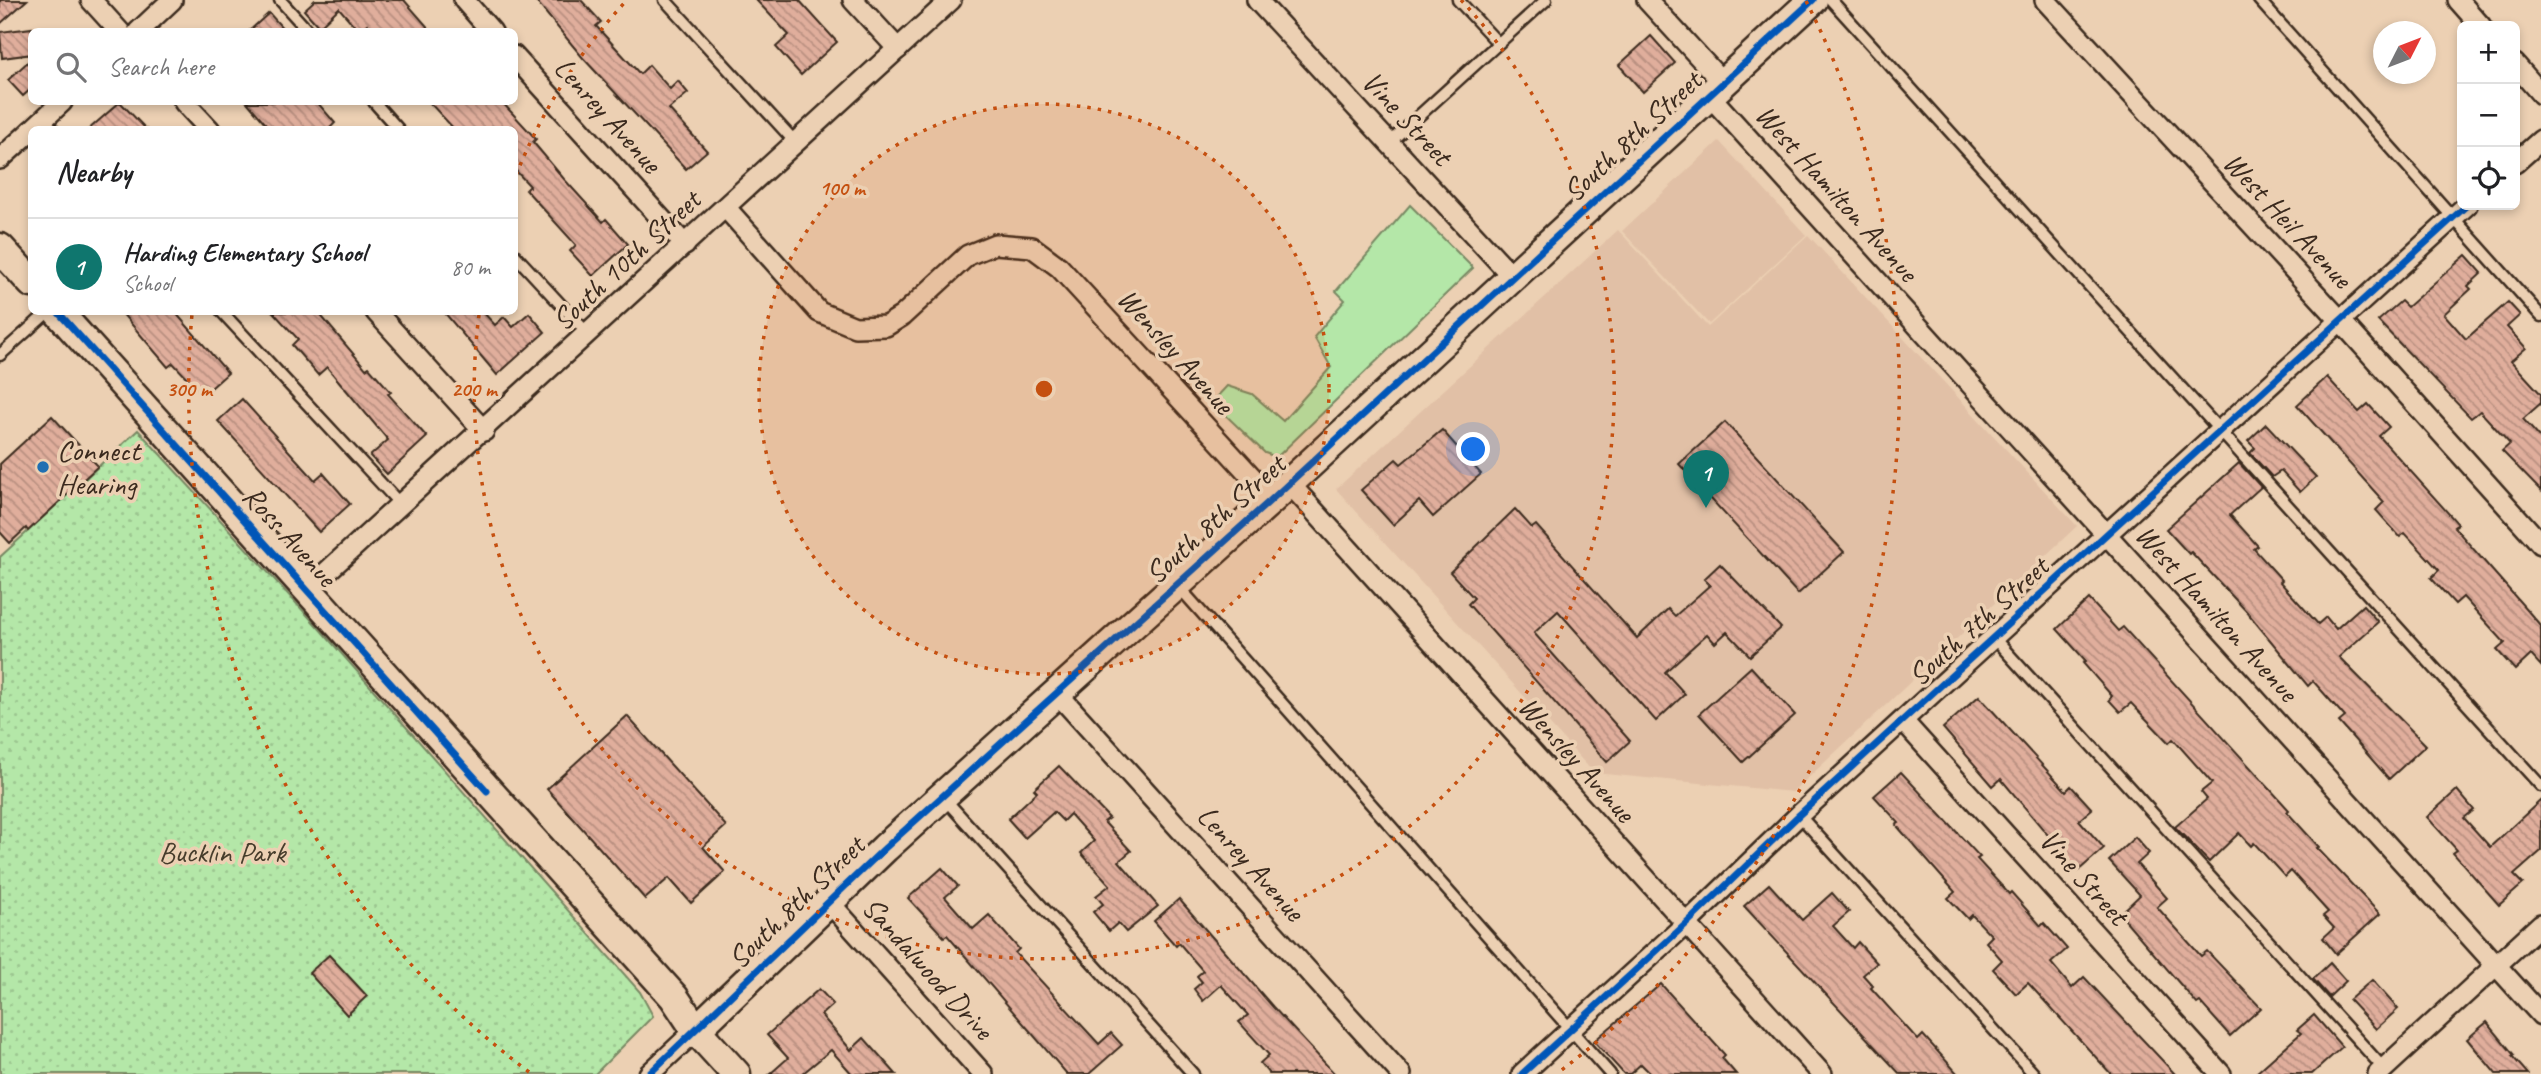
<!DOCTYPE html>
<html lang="en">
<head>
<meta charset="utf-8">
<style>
	body { margin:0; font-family:Caveat,sans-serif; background:#f2f2f2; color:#202124 }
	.controls { position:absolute; right:21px; top:21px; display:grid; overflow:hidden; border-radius:10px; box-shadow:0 4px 10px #0003 }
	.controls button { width:63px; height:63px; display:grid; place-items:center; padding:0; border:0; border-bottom:2px solid #e0e0e0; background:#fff; color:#202124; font:35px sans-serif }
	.compass { position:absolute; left:2373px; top:21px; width:63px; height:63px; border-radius:50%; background:#fff; box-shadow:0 4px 10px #0003; rotate:48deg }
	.you { position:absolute; left:1474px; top:450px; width:24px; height:24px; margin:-18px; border:5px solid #fff; border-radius:50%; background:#1a73e8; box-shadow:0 0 0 10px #1a73e833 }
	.badge { display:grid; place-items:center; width:46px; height:46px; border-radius:50%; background:#0f766e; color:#fff; font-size:23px; font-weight:700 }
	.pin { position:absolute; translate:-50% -58px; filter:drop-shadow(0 2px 4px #0008) }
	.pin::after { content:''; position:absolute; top:37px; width:24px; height:21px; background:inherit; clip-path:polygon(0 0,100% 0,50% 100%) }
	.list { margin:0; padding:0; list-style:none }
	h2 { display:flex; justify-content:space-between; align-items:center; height:91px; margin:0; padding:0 28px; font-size:30px }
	h2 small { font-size:23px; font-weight:400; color:#757577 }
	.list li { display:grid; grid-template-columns:46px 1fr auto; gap:21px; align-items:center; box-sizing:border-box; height:98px; padding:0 28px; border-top:2px solid #e0e0e0 }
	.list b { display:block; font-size:26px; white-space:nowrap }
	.list p { margin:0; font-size:23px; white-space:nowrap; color:#757577 }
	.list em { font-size:23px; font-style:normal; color:#757577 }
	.icon { flex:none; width:38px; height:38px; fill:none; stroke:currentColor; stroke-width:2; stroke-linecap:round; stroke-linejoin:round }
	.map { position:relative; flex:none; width:2541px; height:1074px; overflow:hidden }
	.search { position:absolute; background:#fff; box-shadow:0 4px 10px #0003; left:28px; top:28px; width:490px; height:77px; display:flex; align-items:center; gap:18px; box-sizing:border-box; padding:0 24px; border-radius:10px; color:#757577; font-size:26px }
	.panel { position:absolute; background:#fff; box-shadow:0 4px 10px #0003; left:28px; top:126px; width:490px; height:189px; border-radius:10px }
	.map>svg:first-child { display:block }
	.built { fill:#e1c0a6 }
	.grass { fill:#b4e7a8; stroke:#788863; stroke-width:2 }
	.park { fill:url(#park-dots); stroke:#788863; stroke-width:2 }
	.building { fill:url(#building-back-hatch); stroke:#3b2a1e; stroke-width:2 }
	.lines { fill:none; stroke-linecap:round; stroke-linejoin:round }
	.lane-casing { stroke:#3b2a1e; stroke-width:15 }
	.street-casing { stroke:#3b2a1e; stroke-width:24 }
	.secondary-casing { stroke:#3b2a1e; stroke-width:33 }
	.lane { stroke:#ecd0b3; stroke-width:10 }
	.street { stroke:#ecd0b3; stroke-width:19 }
	.secondary { stroke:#ecd0b3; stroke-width:28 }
	.cycleway-casing { stroke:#ecd0b3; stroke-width:11 }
	.cycleway { stroke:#0057b8; stroke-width:7 }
	.ring { fill:none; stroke:#c55010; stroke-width:3.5; stroke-dasharray:3.5 7 }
	.poi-dot { fill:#1f6fb2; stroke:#ecd0b3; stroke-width:2.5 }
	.labels { text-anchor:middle; stroke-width:7; stroke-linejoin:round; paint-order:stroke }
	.street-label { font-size:30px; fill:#3b2a1e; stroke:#ecd0b3 }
	.poi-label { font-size:30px; fill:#3b2a1e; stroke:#ecd0b3; text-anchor:start }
	.park-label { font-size:30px; fill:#473d2c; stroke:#ecd0b3 }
	.centre { fill:#c55010; stroke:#ecd0b3; stroke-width:3.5 }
	.ring-label { font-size:21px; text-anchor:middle; font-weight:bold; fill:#c55010; stroke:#ecd0b3; stroke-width:7; stroke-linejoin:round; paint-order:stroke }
</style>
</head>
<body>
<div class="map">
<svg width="2541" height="1074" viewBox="0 0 2541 1074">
	<defs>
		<pattern id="park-dots" width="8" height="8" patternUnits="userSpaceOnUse" patternTransform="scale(1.75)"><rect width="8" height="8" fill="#b4e7a8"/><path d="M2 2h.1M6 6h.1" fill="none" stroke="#9cc690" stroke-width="1.8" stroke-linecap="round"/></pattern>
		<pattern id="building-back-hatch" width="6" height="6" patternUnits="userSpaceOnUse" patternTransform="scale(1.75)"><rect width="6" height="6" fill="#e0ae9c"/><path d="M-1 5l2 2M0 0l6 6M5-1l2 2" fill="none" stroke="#b78e7f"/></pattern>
	</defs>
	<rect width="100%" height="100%" fill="#ecd0b3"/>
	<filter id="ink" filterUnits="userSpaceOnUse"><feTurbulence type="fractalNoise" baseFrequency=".0143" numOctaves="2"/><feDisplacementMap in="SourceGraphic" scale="14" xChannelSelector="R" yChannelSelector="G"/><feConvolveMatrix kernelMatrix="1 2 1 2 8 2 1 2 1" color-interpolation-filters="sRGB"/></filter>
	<g filter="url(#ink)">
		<g class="built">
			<path d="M1719,141L1806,235L1709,324L1622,231Z"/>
			<path d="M1618,230L1708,327L1808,235L2077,526L1793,792L1594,773L1336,489Z"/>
		</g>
		<path class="grass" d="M1410,205L1473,268L1277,457L1265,453L1212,402L1227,386L1252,394L1283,421L1331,367L1314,337L1345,300L1336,291Z"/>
		<path class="park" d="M138,430L318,627L640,992L653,1016L595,1074H0V557Z"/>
		<g class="building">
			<path d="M0,0H27L0,24Z"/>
			<path d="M315,0H404L432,32H373L367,24L359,31L339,8L319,27L304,10Z"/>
			<path d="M535,0H581L601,22L596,26L640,74L649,65L670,89L678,81L688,93L669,109L707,151L686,169L583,58Z"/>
			<path d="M756,0H799L837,42L801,75L776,47L789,35Z"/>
			<path d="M269,13L286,32H248Z"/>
			<path d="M32,28V54L2,58L0,32Z"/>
			<path d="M1651,36L1675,63L1643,92L1619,65Z"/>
			<path d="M32,58V88L23,96L8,80Z"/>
			<path d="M120,102L147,130H88Z"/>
			<path d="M247,102H317L335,123L328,130H271Z"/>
			<path d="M429,102H502L536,139L533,142L564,179L603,222L606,219L628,244L593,276L570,251L576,245L526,190L530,186L514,169V130H455Z"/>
			<path d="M2466,255L2482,273L2468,286L2471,289L2444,314L2466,339L2508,302L2520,315L2507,327L2526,348L2511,361L2541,394V403L2523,419L2541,439V491L2502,451L2510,444L2480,411L2471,418L2378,321L2401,301L2407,307Z"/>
			<path d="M121,312H175L228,373L203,395L173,363L168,367Z"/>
			<path d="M273,312H318L366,369L369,367L391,392L388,394L427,437L387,474L370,456L388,440L327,367L318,375L292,345L298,339Z"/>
			<path d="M444,312H483L495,325L504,317L513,327L529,313L545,332L497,375Z"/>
			<path d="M2327,377L2359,412L2368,404L2389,427L2379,436L2458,524L2454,527L2541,626V666L2531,655L2515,670L2497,650L2505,643L2463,597L2455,604L2431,578L2439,570L2405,533L2400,537L2376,510L2384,502L2297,405Z"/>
			<path d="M242,399L315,480L323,473L350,504L319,532L218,421Z"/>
			<path d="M52,416L98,466L28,531L26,528L10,543L0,532V464Z"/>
			<path d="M1725,422L1844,552L1798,594L1679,464Z"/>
			<path d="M2266,424L2316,477L2300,492L2281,471L2272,477L2250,453L2255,448L2248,441Z"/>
			<path d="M1442,430L1481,474L1433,517L1419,501L1393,525L1361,490L1396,459L1401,464Z"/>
			<path d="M2239,463L2261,487L2230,515L2258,546L2254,549L2282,580L2280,582L2318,624L2326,617L2336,629L2363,605L2378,622L2339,657L2426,745L2389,779L2339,722L2345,717L2313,681L2308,686L2247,612L2191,552L2189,554L2166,529Z"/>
			<path d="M1515,509L1532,528L1536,525L1637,638L1668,609L1675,616L1710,585L1704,579L1720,564L1781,628L1750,656L1727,632L1715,643L1707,634L1665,672L1685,694L1656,721L1558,611L1534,633L1630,741L1607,762L1468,604L1474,598L1450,572Z"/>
			<path d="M2089,599L2118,631L2123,627L2289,810L2287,812L2319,847L2317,848L2380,914L2336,954L2323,938L2334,928L2323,916L2328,912L2291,871L2285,877L2254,843L2251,846L2239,833L2209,862L2175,827L2207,799L2201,792L2212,783L2173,739L2169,743L2131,703L2120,712L2109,700L2112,696L2083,663L2086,661L2057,629Z"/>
			<path d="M1751,667L1795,715L1743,762L1699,714Z"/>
			<path d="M1979,696L2066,791L2071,786L2092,809L2079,820L2104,848L2078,871L2001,779L1993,786L1943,728Z"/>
			<path d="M627,716L726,826L703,847L725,872L691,903L669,878L645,899L547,789Z"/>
			<path d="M1059,766L1109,818L1104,822L1131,851L1119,861L1158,906L1126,932L1118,923L1109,931L1093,912L1103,904L1096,896L1110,885L1081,853L1094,841L1070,814L1063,821L1054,812L1025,838L1008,819L1037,792L1034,789Z"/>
			<path d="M1901,772L1980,857L1977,859L2009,894L2011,892L2041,926L2044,923L2067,949L2051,963L2072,988L2084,977L2175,1074H2111L2028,983L2016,994L1993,969L2002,960L1986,942L1992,936L1972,915L1968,919L1948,898L1955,892L1896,825L1899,823L1874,796Z"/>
			<path d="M2457,790L2474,810L2464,818L2490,847L2541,800V851L2514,875L2523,884L2499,905L2453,853L2457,850L2427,817Z"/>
			<path d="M2135,837L2149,853L2137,864L2167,898L2157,907L2201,956L2207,951L2261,1008L2230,1036L2200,1002L2197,1004L2120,914L2140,895L2109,861Z"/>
			<path d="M942,868L958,886L945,897L973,929L989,915L1019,949L1015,953L1099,1044L1111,1033L1122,1045L1089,1074H1067L947,935L944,937L908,898Z"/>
			<path d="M1769,884L1802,920L1832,893L1849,912L1833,926L1853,948L1858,942L1877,963L1863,975L1873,986L1871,988L1918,1040L1923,1035L1958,1074H1900L1744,906Z"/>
			<path d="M1179,899L1273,1007L1335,1074H1269L1260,1063L1269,1055L1239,1022L1248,1015L1221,985L1203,1001L1194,989L1202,982L1197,976L1203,971L1179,943L1176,946L1154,921Z"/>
			<path d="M329,955L367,996L347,1015L309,973Z"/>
			<path d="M2330,963L2346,981L2329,997L2313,979Z"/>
			<path d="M2372,980L2398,1009L2376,1029L2349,1000Z"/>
			<path d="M1661,984L1725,1055L1722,1058L1736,1074H1651L1641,1064L1630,1074H1624L1594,1041Z"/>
			<path d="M819,989L833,1004L821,1015L851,1050L864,1038L896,1074H852L831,1050L802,1074H770L788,1058L767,1035Z"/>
			<path d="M2314,1015L2342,1047L2312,1074H2255L2301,1033L2297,1030Z"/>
			<path d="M2487,1022L2514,1055L2512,1056L2528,1074H2496L2467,1039Z"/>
		</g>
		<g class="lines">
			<g class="lane-casing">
				<g id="lane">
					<path d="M280,0L309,32"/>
					<path d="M665,0L796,143"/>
					<path d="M1458,0L1498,43"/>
					<path d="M1831,0L2541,786"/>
					<path d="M2259,0L2541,316"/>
					<path d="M374,102L399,130"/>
					<path d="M43,119L53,130"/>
					<path d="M1389,143L1546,0"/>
					<path d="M514,254L588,334"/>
					<path d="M222,312L402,506"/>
					<path d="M0,355L48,312"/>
					<path d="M1179,587L1610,1074"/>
					<path d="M1993,637L2385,1070"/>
					<path d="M943,797L1193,1074"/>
					<path d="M1799,815L2034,1074"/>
				</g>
			</g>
			<g class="street-casing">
				<g id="street">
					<path d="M91,0L120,32"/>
					<path d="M464,0L492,32"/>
					<path d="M853,0L898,49"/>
					<path d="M1257,0L1513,277"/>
					<path d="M1647,0L1723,83"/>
					<path d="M2045,0L2340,320L2541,544"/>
					<path d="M2458,0L2481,26"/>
					<path d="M138,32L172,0"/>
					<path d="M514,56L685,245"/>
					<path d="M2515,64L2541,94"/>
					<path d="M1709,95L2541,1015"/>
					<path d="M184,102L210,130"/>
					<path d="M32,130L62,102"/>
					<path d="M0,159L32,130"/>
					<path d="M2515,163L2541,140"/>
					<path d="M726,208L819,312L855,327L886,326L902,316L968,255L995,244L1032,247L1059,267L1272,499"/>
					<path d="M376,312L484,431"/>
					<path d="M1289,483L1822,1074"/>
					<path d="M308,589L951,0"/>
					<path d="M1057,693L1401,1074"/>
					<path d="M1903,721L2221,1074"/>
					<path d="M828,901L983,1074"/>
					<path d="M649,1074L696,1030"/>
					<path d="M1522,1074L1686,924L1799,815L2467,205"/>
					<path d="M2378,1074L2541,924"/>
				</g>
			</g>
			<g class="secondary-casing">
				<g id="secondary">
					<path d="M0,248L32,283"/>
					<path d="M58,312L674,997L696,1030L736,1074"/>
					<path d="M696,1030L885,848L1272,499L1813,0"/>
				</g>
			</g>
			<use href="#lane" class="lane"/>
			<use href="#street" class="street"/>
			<use href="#secondary" class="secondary"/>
			<g class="cycleway-casing">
				<g id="cycleway">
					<path d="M58,312L487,791"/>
					<path d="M649,1074L885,848L1272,499L1813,0"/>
					<path d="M1522,1074L1686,924L1799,815L2467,205"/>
				</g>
			</g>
			<use href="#cycleway" class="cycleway"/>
		</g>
	</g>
	<circle cx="1044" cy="389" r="285" fill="#c55010" fill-opacity=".12"/>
	<g class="ring">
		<circle cx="1044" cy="389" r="285"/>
		<path d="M516 175A570 570 0 0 1 627 0M1461 0A570 570 0 1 1 479 315"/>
		<path d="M529 1072A855 855 0 0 1 192 314M1806 1A855 855 0 0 1 1559 1072"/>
	</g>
	<circle class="poi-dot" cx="43" cy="467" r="7"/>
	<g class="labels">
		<g class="street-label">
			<text transform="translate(608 115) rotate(48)" y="10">Lenrey Avenue</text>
			<text transform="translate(1407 118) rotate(47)" y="10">Vine Street</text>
			<text transform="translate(1632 136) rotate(-43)" y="10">South 8th Street</text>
			<text transform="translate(1837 193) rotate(48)" y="10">West Hamilton Avenue</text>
			<text transform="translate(2288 220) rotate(47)" y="10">West Heil Avenue</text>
			<text transform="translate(626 260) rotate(-43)" y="10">South 10th Street</text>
			<text transform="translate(1176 351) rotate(48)" y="10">Wensley Avenue</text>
			<text transform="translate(1215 519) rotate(-42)" y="10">South 8th Street</text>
			<text transform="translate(290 536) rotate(48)" y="10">Ross Avenue</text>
			<text transform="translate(2217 613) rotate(48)" y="10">West Hamilton Avenue</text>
			<text transform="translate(1978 621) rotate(-42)" y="10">South 7th Street</text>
			<text transform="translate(1577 759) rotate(48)" y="10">Wensley Avenue</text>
			<text transform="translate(1251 863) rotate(48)" y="10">Lenrey Avenue</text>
			<text transform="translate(2084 877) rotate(48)" y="10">Vine Street</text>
			<text transform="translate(796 902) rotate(-44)" y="10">South 8th Street</text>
			<text transform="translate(928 968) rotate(48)" y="10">Sandalwood Drive</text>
		</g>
		<g class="poi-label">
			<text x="57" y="460">Connect<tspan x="57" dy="34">Hearing</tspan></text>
		</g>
		<g class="park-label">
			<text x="222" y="862">Bucklin Park</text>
		</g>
	</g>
	<circle cx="1044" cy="389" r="10" class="centre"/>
	<g class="ring-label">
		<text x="842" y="195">100 m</text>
		<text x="474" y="396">200 m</text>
		<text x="189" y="396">300 m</text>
	</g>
</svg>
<div class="controls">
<button>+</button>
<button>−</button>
<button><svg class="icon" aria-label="locate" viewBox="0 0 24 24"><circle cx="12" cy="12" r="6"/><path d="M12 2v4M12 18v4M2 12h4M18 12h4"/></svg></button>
</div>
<svg class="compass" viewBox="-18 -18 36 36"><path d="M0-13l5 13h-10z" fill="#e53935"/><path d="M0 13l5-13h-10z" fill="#757577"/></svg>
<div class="you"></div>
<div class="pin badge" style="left:1706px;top:508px">1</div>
<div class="search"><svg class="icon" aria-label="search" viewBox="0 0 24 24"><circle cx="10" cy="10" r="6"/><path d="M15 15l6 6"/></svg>Search here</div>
<section class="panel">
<h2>Nearby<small></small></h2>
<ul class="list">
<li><span class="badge">1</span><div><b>Harding Elementary School</b><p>School</p></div><em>80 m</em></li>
</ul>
</section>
</div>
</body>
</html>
